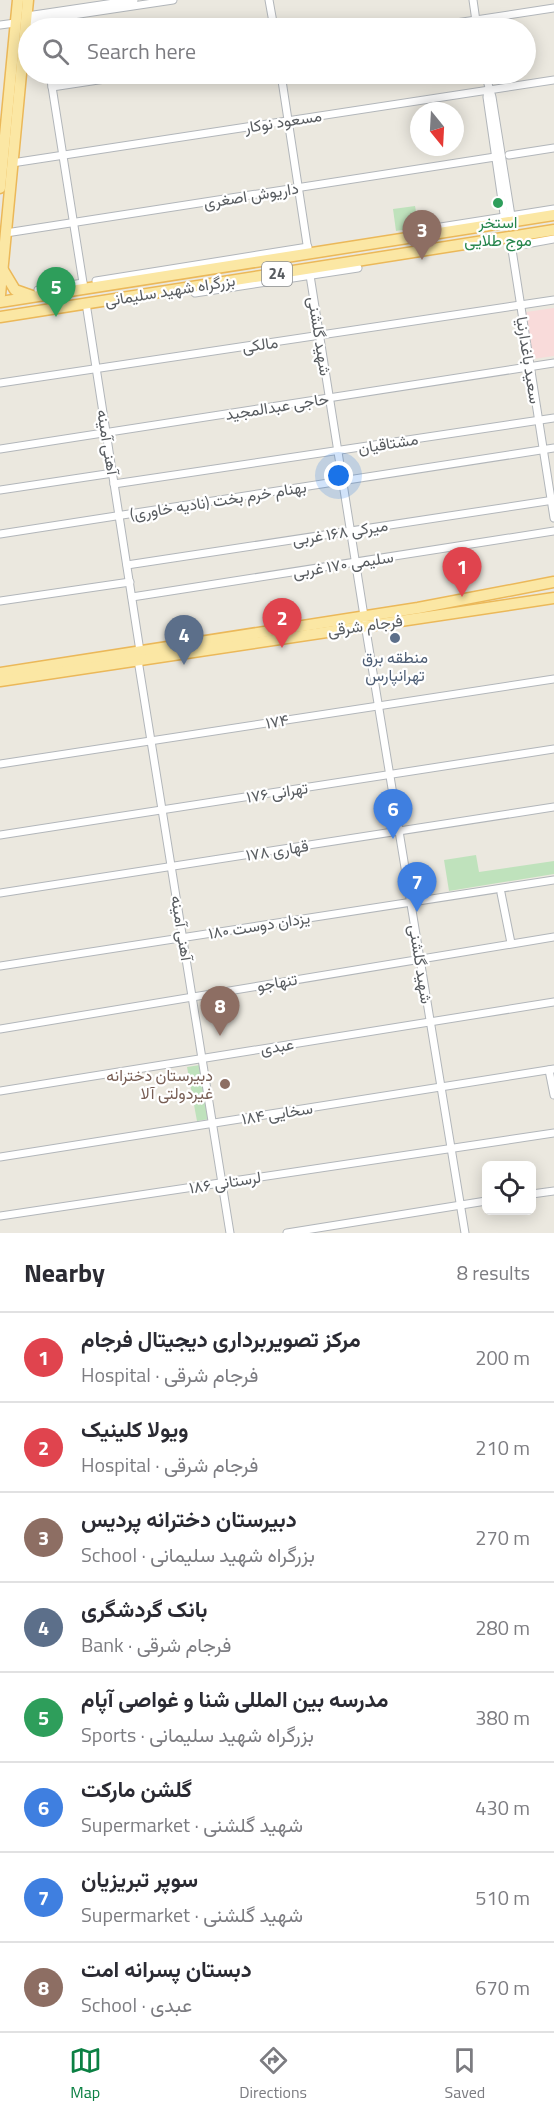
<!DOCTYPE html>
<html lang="en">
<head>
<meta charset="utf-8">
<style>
	body { margin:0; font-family:"Titillium Web",Vazirmatn,sans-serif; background:#f2f2f3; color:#2b2b33 }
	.controls { position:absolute; right:18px; bottom:18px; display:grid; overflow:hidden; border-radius:9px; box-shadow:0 3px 15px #0003 }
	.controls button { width:54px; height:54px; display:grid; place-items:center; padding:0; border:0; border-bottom:2px solid #e1e1e2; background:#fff; color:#2b2b33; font:30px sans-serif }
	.compass { position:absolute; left:410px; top:102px; width:54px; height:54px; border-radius:50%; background:#fff; box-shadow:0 3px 15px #0003; rotate:162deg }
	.you { position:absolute; left:339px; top:476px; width:21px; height:21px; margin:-15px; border:4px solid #fff; border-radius:50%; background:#1a73e8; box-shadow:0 0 0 9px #1a73e833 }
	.badge { display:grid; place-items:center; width:39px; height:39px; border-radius:50%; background:#0b8043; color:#fff; font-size:20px; font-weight:700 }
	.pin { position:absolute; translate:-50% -50px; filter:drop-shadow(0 2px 3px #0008) }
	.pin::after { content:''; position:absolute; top:32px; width:21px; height:18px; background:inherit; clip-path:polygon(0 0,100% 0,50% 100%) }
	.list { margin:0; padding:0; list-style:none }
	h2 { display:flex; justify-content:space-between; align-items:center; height:78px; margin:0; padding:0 24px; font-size:26px }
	h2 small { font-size:20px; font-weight:400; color:#7c7c81 }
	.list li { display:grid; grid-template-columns:39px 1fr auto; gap:18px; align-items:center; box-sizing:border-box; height:90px; padding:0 24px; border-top:2px solid #e1e1e2 }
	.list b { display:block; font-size:22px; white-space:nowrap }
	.list p { margin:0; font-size:20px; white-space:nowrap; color:#7c7c81 }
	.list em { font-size:20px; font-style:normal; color:#7c7c81 }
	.icon { flex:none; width:33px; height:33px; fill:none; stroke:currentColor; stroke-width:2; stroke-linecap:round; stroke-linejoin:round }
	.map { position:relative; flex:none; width:554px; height:1233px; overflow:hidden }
	.search { position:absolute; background:#fff; box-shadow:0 3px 15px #0003; left:18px; right:18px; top:18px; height:66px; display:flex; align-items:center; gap:15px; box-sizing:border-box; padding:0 21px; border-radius:33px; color:#7c7c81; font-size:22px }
	.sheet { height:798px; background:#fff }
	nav { display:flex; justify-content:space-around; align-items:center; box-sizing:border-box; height:84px; border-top:2px solid #e1e1e2; background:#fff; font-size:16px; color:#7c7c81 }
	nav a { display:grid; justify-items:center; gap:3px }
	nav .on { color:#0b8043 }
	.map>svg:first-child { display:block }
	.medical { fill:#f9dbda }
	.green { fill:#bfe2bc }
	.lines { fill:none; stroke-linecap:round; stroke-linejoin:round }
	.street-casing { stroke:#b2b6ba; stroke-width:9 }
	.primary-casing { stroke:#ebb859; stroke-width:13 }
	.street { stroke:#fff; stroke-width:7 }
	.primary { stroke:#fbe7a4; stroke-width:10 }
	.leisure-dot { fill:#2e9e5b; stroke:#fff; stroke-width:2 }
	.service-dot { fill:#5c6f8a; stroke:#fff; stroke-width:2 }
	.education-dot { fill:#8d6e63; stroke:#fff; stroke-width:2 }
	.labels { text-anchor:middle; stroke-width:4.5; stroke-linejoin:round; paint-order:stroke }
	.shield { fill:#fff; stroke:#8a8d90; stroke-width:1.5 }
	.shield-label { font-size:15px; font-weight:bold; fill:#585c60 }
	.street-label { font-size:16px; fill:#585c60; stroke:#fff }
	.leisure-label { font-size:16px; fill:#27864d; stroke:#fff }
	.service-label { font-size:16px; fill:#4e5e75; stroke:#fff }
	.education-label { font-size:16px; fill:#785e54; stroke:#fff; text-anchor:end }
</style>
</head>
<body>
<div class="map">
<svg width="554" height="1233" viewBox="0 0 554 1233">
	<rect width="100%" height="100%" fill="#ebe8df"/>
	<path class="medical" d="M554,308V356L533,359L526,312Z"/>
	<g class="green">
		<path d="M415,206L419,227L396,231L393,209Z"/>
		<path d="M476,855L479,872L554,861V874L449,891L444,860Z"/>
		<path d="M200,1065L209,1119L197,1121L187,1067Z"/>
	</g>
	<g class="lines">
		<g class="street-casing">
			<g id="street">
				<path d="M269,0L274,28"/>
				<path d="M473,0L477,28"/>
				<path d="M27,16L134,0"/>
				<path d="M26,22L173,0"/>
				<path d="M0,25L15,23"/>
				<path d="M423,28L554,8"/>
				<path d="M50,74L84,289"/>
				<path d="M281,74L308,251"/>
				<path d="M485,74L492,97L512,222"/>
				<path d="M52,87L138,74"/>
				<path d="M488,90L487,97L505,221"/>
				<path d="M509,155L554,148"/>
				<path d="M12,163L554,80"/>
				<path d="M409,232L554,209"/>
				<path d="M6,233L495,157"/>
				<path d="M510,237L554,518"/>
				<path d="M526,244L554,239"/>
				<path d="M309,269L364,616"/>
				<path d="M96,281L308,247"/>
				<path d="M38,290L83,283"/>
				<path d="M195,293L358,268"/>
				<path d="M86,303L140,651"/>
				<path d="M0,383L554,300"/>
				<path d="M0,449L554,363"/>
				<path d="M114,484L554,418"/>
				<path d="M0,490L113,473"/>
				<path d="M0,534L554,448"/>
				<path d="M127,565L554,500"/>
				<path d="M132,597L554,531"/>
				<path d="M0,601L130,582"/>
				<path d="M365,624L465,1233"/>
				<path d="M138,660L230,1233"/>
				<path d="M0,764L554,679"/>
				<path d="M0,835L554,749"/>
				<path d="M0,893L554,807"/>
				<path d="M501,893L511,943"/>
				<path d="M0,966L554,880"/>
				<path d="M0,1029L554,937"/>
				<path d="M549,1070L554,1095"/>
				<path d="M0,1091L554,1002"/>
				<path d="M0,1157L554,1069"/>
				<path d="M532,1194L554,1191"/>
				<path d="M0,1216L554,1133"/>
				<path d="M287,1233L486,1201"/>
			</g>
		</g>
		<g class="primary-casing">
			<g id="primary">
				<path d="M0,188L18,0"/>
				<path d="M3,270L15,290L32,296"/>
				<path d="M0,295L28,0"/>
				<path d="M0,302L554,215"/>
				<path d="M0,317L554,230"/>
				<path d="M0,673L418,608L554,582"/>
				<path d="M0,681L554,598"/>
			</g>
		</g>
		<use href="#street" class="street"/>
		<use href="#primary" class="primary"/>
	</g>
	<circle class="leisure-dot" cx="498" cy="203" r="6"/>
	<circle class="service-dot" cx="395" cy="638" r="6"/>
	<circle class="education-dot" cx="225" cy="1084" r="6"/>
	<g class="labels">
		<rect class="shield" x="262" y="262" width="30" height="24" rx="4.5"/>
		<g class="shield-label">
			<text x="277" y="279">24</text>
		</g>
		<g class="street-label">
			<text transform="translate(283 121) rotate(-9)" y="6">مسعود نوکار</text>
			<text transform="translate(251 195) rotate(-9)" y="6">داریوش اصغری</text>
			<text transform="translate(170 290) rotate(-9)" y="6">بزرگراه شهید سلیمانی</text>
			<text transform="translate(320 336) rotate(81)" y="6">شهید گلشنی</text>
			<text transform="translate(260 344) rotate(-8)" y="6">مالکی</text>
			<text transform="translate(529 360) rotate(81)" y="6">سعید باغدارنیا</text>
			<text transform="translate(277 406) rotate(-9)" y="6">حاجی عبدالمجید</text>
			<text transform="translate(108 442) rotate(81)" y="6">آهنی آمینه</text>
			<text transform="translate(388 443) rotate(-9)" y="6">مشتاقیان</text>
			<text transform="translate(218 500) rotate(-9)" y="6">بهنام خرم بخت (نادیه خاوری)</text>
			<text transform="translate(340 532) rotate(-9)" y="6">میرکی ۱۶۸ غربی</text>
			<text transform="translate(343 564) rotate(-9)" y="6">سلیمی ۱۷۰ غربی</text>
			<text transform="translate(365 625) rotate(-8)" y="6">فرجام شرقی</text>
			<text transform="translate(277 721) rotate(-9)" y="6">۱۷۴</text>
			<text transform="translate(277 792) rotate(-9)" y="6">تهرانی ۱۷۶</text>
			<text transform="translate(277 850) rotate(-9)" y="6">قهاری ۱۷۸</text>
			<text transform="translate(259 925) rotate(-9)" y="6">یزدان دوست ۱۸۰</text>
			<text transform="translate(182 928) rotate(81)" y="6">آهنی آمینه</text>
			<text transform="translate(421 964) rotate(81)" y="6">شهید گلشنی</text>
			<text transform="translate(277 982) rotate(-10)" y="6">تنهاجو</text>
			<text transform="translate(277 1046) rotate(-9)" y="6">عبدی</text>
			<text transform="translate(277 1113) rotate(-9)" y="6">سخایی ۱۸۴</text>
			<text transform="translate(225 1182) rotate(-9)" y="6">لرستانی ۱۸۶</text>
		</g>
		<g class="leisure-label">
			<text x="498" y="228">استخر<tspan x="498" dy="18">موج طلایی</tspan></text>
		</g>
		<g class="service-label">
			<text x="395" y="663">منطقه برق<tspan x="395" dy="18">تهرانپارس</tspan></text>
		</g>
		<g class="education-label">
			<text x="213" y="1081">دبيرستان دخترانه<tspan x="213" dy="18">غيردولتی آلا</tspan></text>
		</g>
	</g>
</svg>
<div class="controls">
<button><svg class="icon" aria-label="locate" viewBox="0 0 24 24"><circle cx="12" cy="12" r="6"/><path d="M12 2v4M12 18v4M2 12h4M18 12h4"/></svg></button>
</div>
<svg class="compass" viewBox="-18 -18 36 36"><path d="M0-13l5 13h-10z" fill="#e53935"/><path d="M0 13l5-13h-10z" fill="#7c7c81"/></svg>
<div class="you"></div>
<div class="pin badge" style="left:462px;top:597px;background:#e0444e">1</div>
<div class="pin badge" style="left:282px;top:648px;background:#e0444e">2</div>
<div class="pin badge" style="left:422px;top:260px;background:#8d6e63">3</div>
<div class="pin badge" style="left:184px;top:665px;background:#5c6f8a">4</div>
<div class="pin badge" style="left:56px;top:317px;background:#2e9e5b">5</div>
<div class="pin badge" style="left:393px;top:839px;background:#3f7fe0">6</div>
<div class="pin badge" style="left:417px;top:912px;background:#3f7fe0">7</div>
<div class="pin badge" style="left:220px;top:1036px;background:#8d6e63">8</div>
<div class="search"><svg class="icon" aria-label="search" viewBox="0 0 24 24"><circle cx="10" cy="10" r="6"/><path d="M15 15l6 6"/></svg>Search here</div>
</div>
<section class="sheet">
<h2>Nearby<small>8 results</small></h2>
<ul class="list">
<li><span class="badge" style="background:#e0444e">1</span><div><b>مرکز تصویربرداری دیجیتال فرجام</b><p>Hospital · فرجام شرقی</p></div><em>200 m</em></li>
<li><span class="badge" style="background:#e0444e">2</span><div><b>ویولا کلینیک</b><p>Hospital · فرجام شرقی</p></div><em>210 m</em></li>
<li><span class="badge" style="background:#8d6e63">3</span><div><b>دبیرستان دخترانه پردیس</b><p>School · بزرگراه شهید سلیمانی</p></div><em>270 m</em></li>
<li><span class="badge" style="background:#5c6f8a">4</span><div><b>بانک گردشگری</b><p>Bank · فرجام شرقی</p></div><em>280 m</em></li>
<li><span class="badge" style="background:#2e9e5b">5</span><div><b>مدرسه بین المللی شنا و غواصی آپام</b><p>Sports · بزرگراه شهید سلیمانی</p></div><em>380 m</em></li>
<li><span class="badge" style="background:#3f7fe0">6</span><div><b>گلشن مارکت</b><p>Supermarket · شهید گلشنی</p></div><em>430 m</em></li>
<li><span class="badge" style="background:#3f7fe0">7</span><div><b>سوپر تبریزیان</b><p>Supermarket · شهید گلشنی</p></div><em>510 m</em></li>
<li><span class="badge" style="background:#8d6e63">8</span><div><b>دبستان پسرانه امت</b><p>School · عبدی</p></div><em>670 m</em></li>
</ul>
</section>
<nav>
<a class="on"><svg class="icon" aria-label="map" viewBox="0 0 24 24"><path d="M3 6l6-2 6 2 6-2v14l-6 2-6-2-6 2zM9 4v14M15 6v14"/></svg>Map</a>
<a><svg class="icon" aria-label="directions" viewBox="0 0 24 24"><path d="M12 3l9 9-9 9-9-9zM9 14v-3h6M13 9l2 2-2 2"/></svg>Directions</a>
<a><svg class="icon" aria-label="saved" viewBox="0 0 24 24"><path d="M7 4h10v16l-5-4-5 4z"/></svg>Saved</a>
</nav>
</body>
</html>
